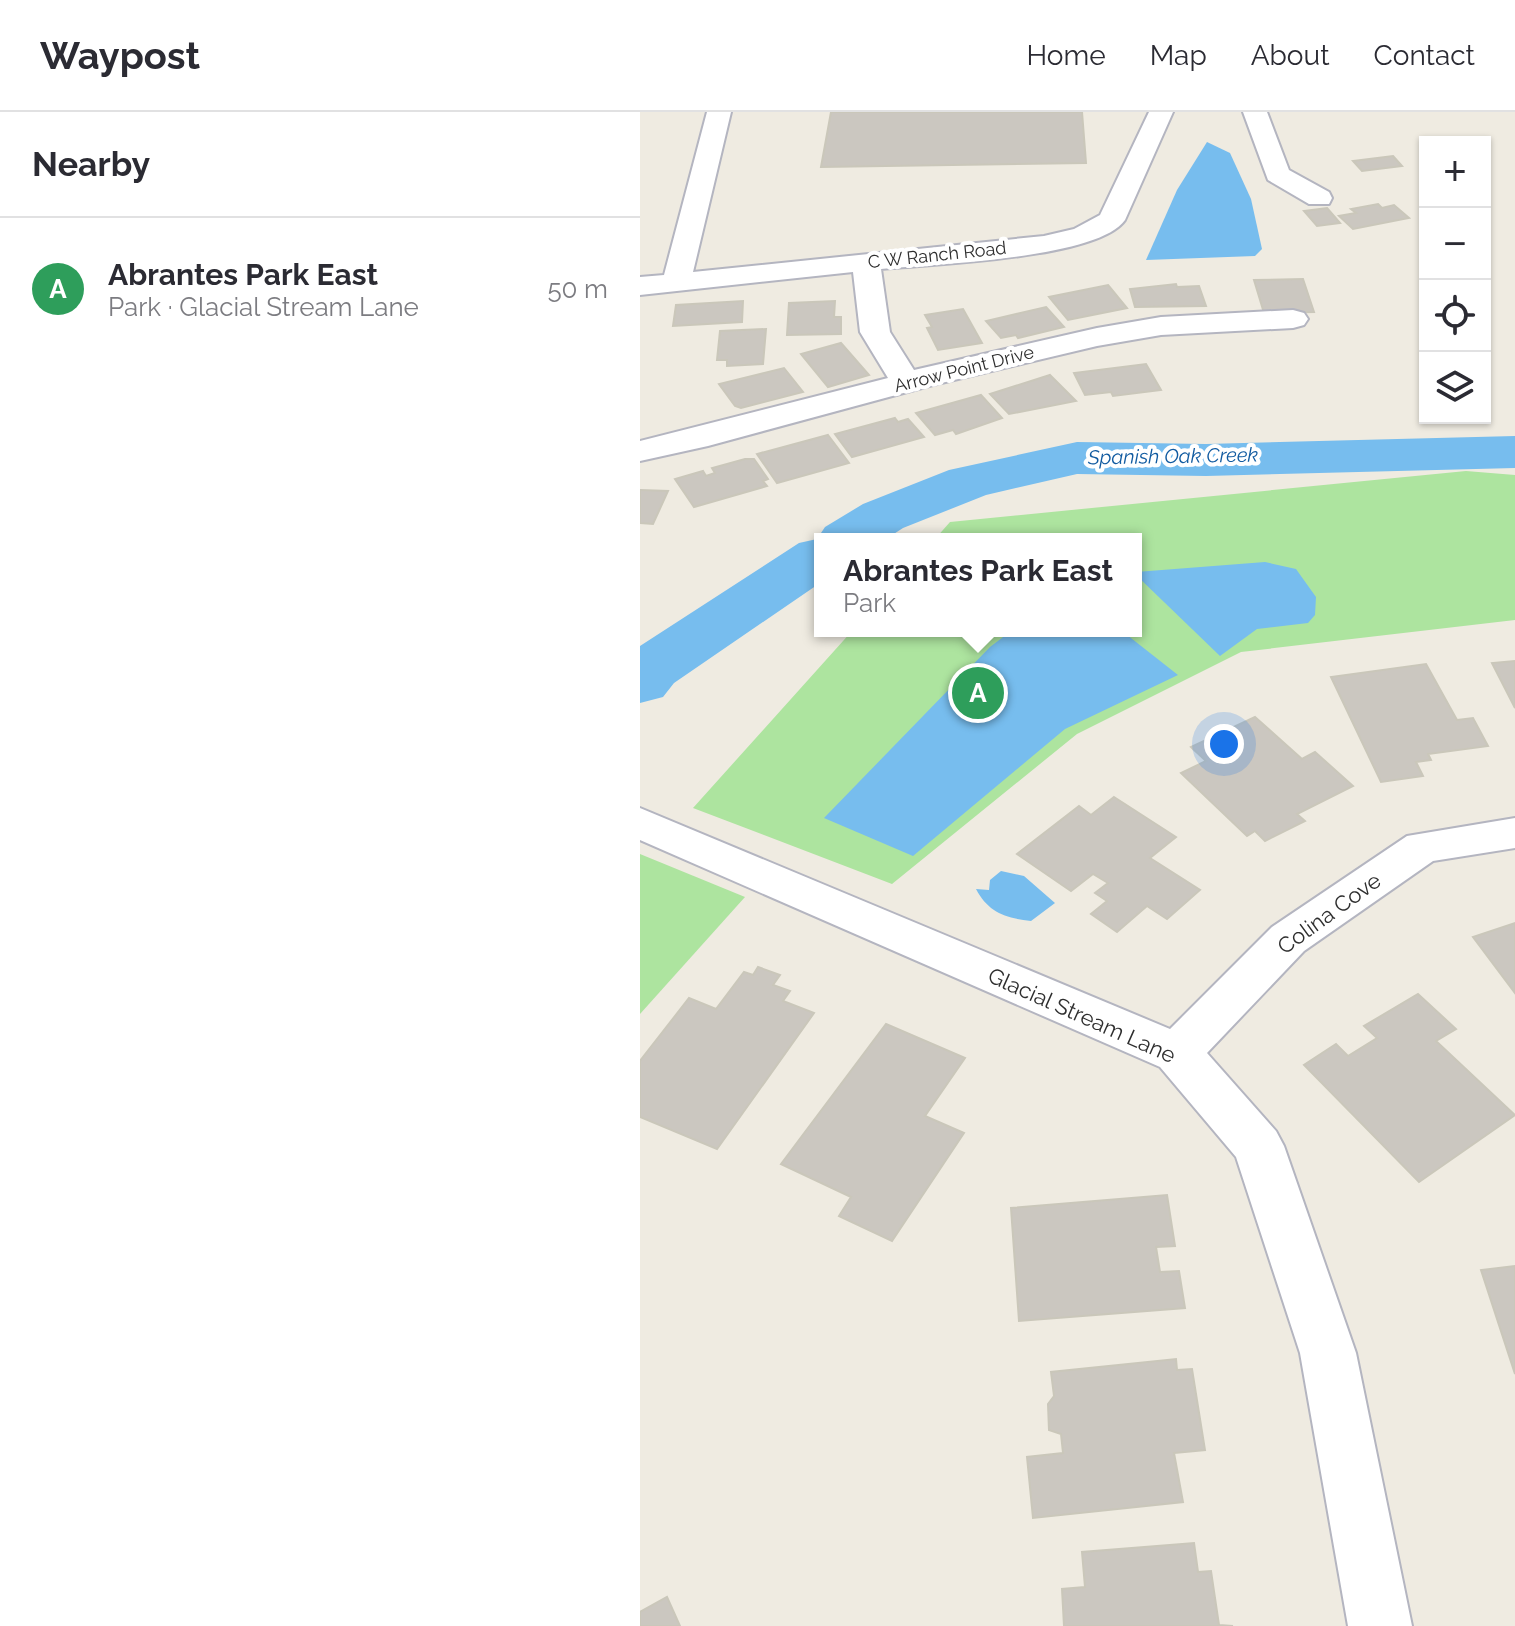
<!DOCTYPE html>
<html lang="en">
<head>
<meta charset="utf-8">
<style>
	body { margin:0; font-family:Raleway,sans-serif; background:#f2f2f3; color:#2b2b33 }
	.controls { position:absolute; right:24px; top:24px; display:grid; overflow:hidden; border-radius:0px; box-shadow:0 2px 6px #0004 }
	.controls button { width:72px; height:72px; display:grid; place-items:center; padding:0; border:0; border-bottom:2px solid #e1e1e2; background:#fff; color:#2b2b33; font:40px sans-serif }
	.you { position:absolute; left:584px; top:632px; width:28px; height:28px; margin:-20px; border:6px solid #fff; border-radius:50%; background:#1a73e8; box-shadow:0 0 0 12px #1a73e833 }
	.badge { display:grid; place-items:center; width:52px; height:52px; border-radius:50%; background:#2563eb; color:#fff; font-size:26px; font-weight:700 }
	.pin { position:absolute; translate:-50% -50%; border:4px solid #fff; box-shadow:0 2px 8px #0006 }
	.popup { position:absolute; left:174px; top:421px; width:328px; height:104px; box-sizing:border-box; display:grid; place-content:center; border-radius:0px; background:#fff; filter:drop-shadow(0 2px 6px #0005); font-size:26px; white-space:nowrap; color:#7c7c81 }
	.popup b { font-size:30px; color:#2b2b33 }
	.popup::after { content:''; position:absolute; left:50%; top:100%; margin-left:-16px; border:16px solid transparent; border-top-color:#fff }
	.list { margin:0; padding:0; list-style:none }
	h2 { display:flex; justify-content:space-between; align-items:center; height:104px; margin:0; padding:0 32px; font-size:34px }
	h2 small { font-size:26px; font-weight:400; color:#7c7c81 }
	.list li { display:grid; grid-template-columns:52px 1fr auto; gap:24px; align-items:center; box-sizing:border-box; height:144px; padding:0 32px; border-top:2px solid #e1e1e2 }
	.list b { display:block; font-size:30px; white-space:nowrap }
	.list p { margin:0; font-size:26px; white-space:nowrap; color:#7c7c81 }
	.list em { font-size:26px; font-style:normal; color:#7c7c81 }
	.icon { flex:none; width:44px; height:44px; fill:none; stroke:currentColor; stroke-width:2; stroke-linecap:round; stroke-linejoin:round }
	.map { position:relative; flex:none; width:875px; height:1514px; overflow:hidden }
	header { display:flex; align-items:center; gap:48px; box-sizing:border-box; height:112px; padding:0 40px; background:#fff; border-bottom:2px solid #e1e1e2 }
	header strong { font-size:38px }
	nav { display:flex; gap:44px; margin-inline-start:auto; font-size:28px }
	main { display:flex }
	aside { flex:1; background:#fff }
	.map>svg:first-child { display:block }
	.green { fill:#ade49f }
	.water { fill:#77bdee }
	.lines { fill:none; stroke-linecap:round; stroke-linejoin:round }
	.river { fill:#77bdee; fill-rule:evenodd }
	.building { fill:#cbc7c0; stroke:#cac7ba; stroke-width:2 }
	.minor-casing { stroke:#b4b5c0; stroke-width:4 }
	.minor { fill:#fff; fill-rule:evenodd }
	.labels { text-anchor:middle; stroke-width:8; stroke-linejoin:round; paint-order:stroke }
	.far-street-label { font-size:18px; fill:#2e2e2e; stroke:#fff }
	.far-water-label { font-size:20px; font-style:italic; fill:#105aa0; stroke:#fff }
	.street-label { font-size:22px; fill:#2e2e2e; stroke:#fff }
</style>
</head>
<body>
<header>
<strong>Waypost</strong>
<nav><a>Home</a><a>Map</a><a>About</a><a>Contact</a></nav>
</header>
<main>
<aside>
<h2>Nearby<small></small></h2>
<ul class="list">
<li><span class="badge" style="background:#2e9e5b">A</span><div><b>Abrantes Park East</b><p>Park · Glacial Stream Lane</p></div><em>50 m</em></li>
</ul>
</aside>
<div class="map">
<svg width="875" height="1514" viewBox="0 0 875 1514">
	<rect width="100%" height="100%" fill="#efebe1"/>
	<g class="green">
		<path d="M826,359L875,363V508L601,540L437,622L252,772L53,696L212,519H496V427H295L310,410Z"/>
		<path d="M0,742L105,785L0,902Z"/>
	</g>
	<g class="water">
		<path d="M567,30L590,41L611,87L622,137L615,144L506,148L537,78Z"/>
		<path d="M625,450L656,457L676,485L675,503L668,511L617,517L580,544L496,463V460Z"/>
		<path d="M371,519H482L538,563L425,617L273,744L184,706L350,535Z"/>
		<path d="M361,759L384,764L415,791L391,809C365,806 348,800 336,777L349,778L350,768Z"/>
	</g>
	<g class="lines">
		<path class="river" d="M875,324V356L566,364L437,362L346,383L263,416L246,427H180V471L34,571L23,585L0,591V534L159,431L177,427L185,415L223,392L309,358L437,330L566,332Z"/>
	</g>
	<g class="building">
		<path d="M191,0H442L446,51L181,55Z"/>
		<path d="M753,44L762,54L722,59L713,49Z"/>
		<path d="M738,92L742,96L754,93L769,106L713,117L699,104L716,101L711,97Z"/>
		<path d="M687,96L700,111L677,114L664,99Z"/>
		<path d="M663,167L674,200L624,201L614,168Z"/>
		<path d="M536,172L537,175L559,174L566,194L495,195L490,177Z"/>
		<path d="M468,173L487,196L428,208L409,185Z"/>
		<path d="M103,189L102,210L33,214L36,193Z"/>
		<path d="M195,189L194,205H201V222L147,223L149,191Z"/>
		<path d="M406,195L424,215L378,226L376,223L361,226L346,209Z"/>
		<path d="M323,197L342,231L298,238L287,216L292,215L285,203Z"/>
		<path d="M126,217L123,252L87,254V248H77L80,219Z"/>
		<path d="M201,231L229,263L188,275L161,242Z"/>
		<path d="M506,252L521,278L473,284L471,280L445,283L434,261Z"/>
		<path d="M144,256L163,280L101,296L95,294L79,272Z"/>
		<path d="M410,263L436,289L369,302L350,282Z"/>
		<path d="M341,283L362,306L316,322L313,318L295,323L276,301Z"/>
		<path d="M255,306L258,310L268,307L284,325L212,345L195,322Z"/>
		<path d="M188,323L209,351L137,371L117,342Z"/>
		<path d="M105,347H114L128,367L123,369L127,374L54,395L35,367L63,359L66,364L75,361L72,356Z"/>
		<path d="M0,378L28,379L13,412L0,411Z"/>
		<path d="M875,549V596L852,551Z"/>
		<path d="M786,552L817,608L833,606L848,634L788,642L791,648L776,650L783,664L741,670L691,565Z"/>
		<path d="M615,605L662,647L675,640L713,674L657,702L665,709L625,729L615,719L607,724L541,661L566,649L551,635Z"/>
		<path d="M474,685L536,725L510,746L560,778L527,807L507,794L477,820L451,802L467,789L455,781L468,771L453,762L431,779L377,742L439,694L451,703Z"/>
		<path d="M875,811V881L833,825Z"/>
		<path d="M118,855L140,863L133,873L150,879L143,889L174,901L77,1037L0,1005V949L49,886L76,897L104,860L113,863Z"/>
		<path d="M778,882L816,917L796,929L875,1003L779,1070L664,953L696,932L708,944L737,926L724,914Z"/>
		<path d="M246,912L325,946L285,1004L324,1021L252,1129L199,1104L211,1085L141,1052Z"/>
		<path d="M527,1083L535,1134L516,1135L520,1160L539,1159L545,1196L379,1209L371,1096Z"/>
		<path d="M875,1154V1262L841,1158Z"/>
		<path d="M536,1247L537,1258L552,1257L565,1338L534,1341L543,1390L393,1406L387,1345L423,1341L421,1322L409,1318L408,1292L414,1284L411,1260Z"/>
		<path d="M554,1431L558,1460L571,1459L579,1513L593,1514H424L422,1477L445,1475L442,1440Z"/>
		<path d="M27,1485L40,1514H0V1500Z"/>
	</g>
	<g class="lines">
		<g class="minor-casing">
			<g id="minor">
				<path d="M67,0H91L53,160L404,124L434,117L460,103L509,0H533L485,108C458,147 291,152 241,157L250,220L274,258L457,216L521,205L653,198L664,201L668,207L664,213L653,216L521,223L457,234L293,273L68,334L0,349V329L248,266L220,220L213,160L0,183V165L24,163Z"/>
				<path d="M603,0H627L649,58L689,80L692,86L689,92H669L628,68Z"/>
				<path d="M0,696L530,917L632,815L767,724L875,706V736L793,749L664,839L567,941L636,1019L644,1034L716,1241L772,1514H708L660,1241L596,1045L520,955L0,728Z"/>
			</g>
		</g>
		<use href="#minor" class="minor"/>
	</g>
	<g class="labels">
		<g class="far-street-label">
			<text transform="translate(297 143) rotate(-6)" y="6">C W Ranch Road</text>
			<text transform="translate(324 257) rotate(-14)" y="6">Arrow Point Drive</text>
		</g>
		<g class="far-water-label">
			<text transform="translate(533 344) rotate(-1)" y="7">Spanish Oak Creek</text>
		</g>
		<g class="street-label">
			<text transform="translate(689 801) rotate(-36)" y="8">Colina Cove</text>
			<text transform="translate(442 903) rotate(24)" y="8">Glacial Stream Lane</text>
		</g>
	</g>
</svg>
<div class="controls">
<button>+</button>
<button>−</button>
<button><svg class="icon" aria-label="locate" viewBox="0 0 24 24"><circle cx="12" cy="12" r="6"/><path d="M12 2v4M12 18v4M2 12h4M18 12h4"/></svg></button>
<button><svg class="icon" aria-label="layers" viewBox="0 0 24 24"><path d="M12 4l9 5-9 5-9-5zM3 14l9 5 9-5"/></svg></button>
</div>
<div class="you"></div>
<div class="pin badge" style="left:338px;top:581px;background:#2e9e5b">A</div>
<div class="popup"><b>Abrantes Park East</b>Park</div>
</div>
</main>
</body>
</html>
